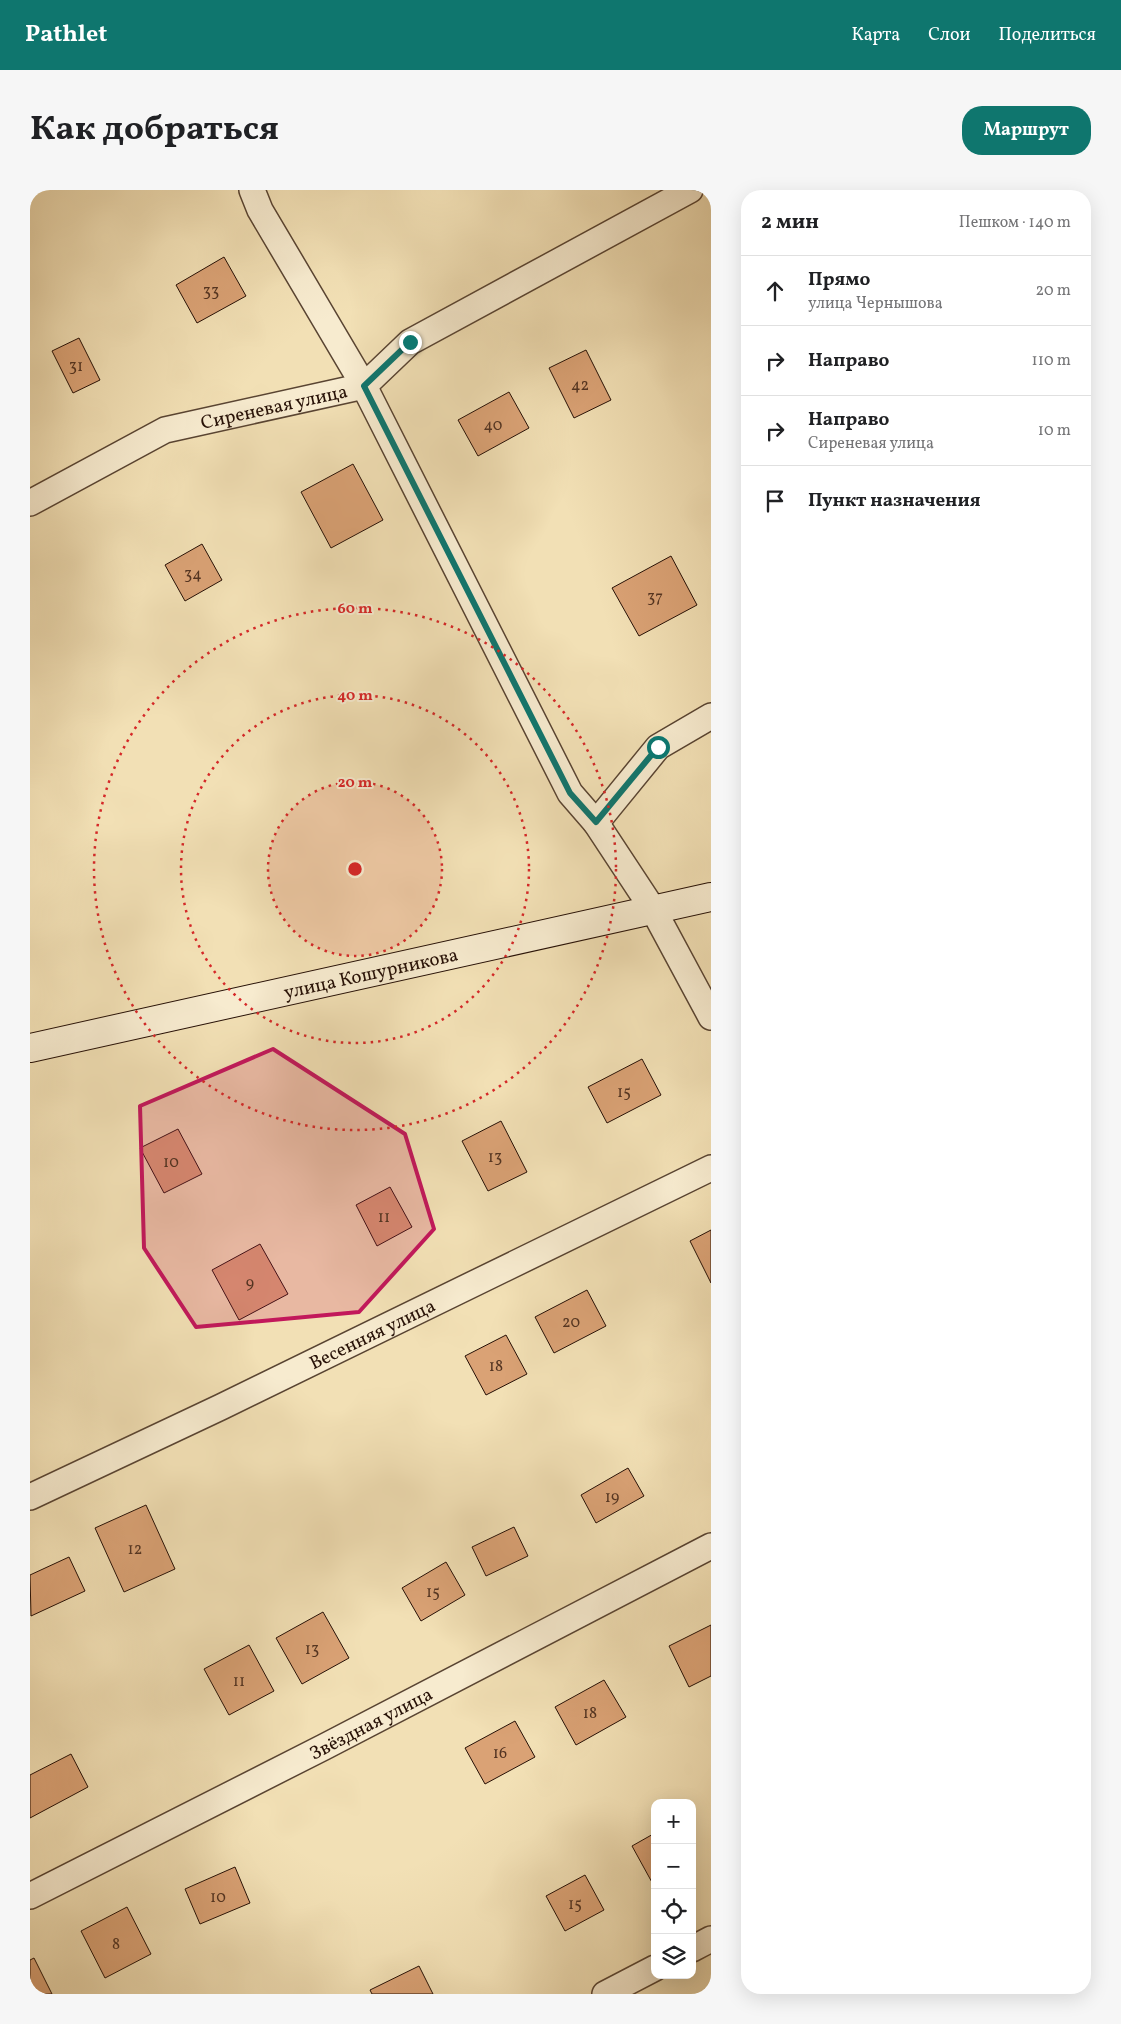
<!DOCTYPE html>
<html lang="ru">
<head>
<meta charset="utf-8">
<style>
	body { margin:0; font-family:Vollkorn,serif; background:#f6f6f6; color:#202124 }
	.controls { position:absolute; right:15px; bottom:15px; display:grid; overflow:hidden; border-radius:10px; box-shadow:0 5px 20px #0002 }
	.controls button { width:45px; height:45px; display:grid; place-items:center; padding:0; border:0; border-bottom:1px solid #e0e0e0; background:#fff; color:#202124; font:25px sans-serif }
	.stop { position:absolute; width:15px; height:15px; margin:-11px; border:4px solid #0f766e; border-radius:50%; background:#fff }
	.stop.end { background:#0f766e; border-color:#fff; box-shadow:0 1px 5px #0008 }
	.list { margin:0; padding:0; list-style:none }
	h2 { display:flex; justify-content:space-between; align-items:center; height:65px; margin:0; padding:0 20px; font-size:21px }
	h2 small { font-size:16px; font-weight:400; color:#757577 }
	.list li { display:grid; grid-template-columns:32px 1fr auto; gap:15px; align-items:center; box-sizing:border-box; height:70px; padding:0 20px; border-top:1px solid #e0e0e0 }
	.list b { display:block; font-size:19px; white-space:nowrap }
	.list p { margin:0; font-size:16px; white-space:nowrap; color:#757577 }
	.list em { font-size:16px; font-style:normal; color:#757577 }
	.icon { flex:none; width:28px; height:28px; fill:none; stroke:currentColor; stroke-width:2; stroke-linecap:round; stroke-linejoin:round }
	.map { position:relative; flex:none; width:681px; height:1804px; overflow:hidden; border-radius:20px }
	header { display:flex; align-items:center; gap:30px; box-sizing:border-box; height:70px; padding:0 25px; background:#0f766e; color:#fff }
	header strong { font-size:24px }
	nav { display:flex; gap:28px; margin-inline-start:auto; font-size:18px }
	.intro { display:flex; align-items:center; justify-content:space-between; box-sizing:border-box; height:120px; padding:0 30px }
	h1 { margin:0; font-size:35px }
	.button { padding:12px 22px; border-radius:20px; background:#0f766e; color:#fff; font-size:18px; font-weight:700 }
	main { display:flex; gap:30px; padding:0 30px }
	aside { flex:1; background:#fff; border-radius:20px; box-shadow:0 5px 20px #0002 }
	.map>svg:first-child { display:block }
	.building { fill:#daa275; stroke:#261006 }
	.lines { fill:none; stroke-linecap:round; stroke-linejoin:round }
	.minor-casing { stroke:#594432; stroke-width:28 }
	.secondary-casing { stroke:#261006; stroke-width:30 }
	.minor { stroke:#f7ebcf; stroke-width:25 }
	.secondary { stroke:#f7ebcf; stroke-width:28 }
	.route { stroke:#0f766e; stroke-width:6 }
	.marked { fill:#c2185b; fill-opacity:0.2; stroke:#c2185b; stroke-width:4; stroke-linejoin:round }
	.ring { fill:none; stroke:#d62828; stroke-width:2.5; stroke-dasharray:2.5 5 }
	.labels { text-anchor:middle; stroke-width:4; stroke-linejoin:round; paint-order:stroke }
	.number-label { font-size:16px; fill:#533422 }
	.street-label { font-size:19px; fill:#261006; stroke:#f7ebcf }
	.centre { fill:#d62828; stroke:#f7ebcf; stroke-width:2.5 }
	.ring-label { font-size:15px; text-anchor:middle; font-weight:bold; fill:#d62828; stroke:#f7ebcf; stroke-width:4; stroke-linejoin:round; paint-order:stroke }
</style>
</head>
<body>
<header>
<strong>Pathlet</strong>
<nav><a>Карта</a><a>Слои</a><a>Поделиться</a></nav>
</header>
<div class="intro"><h1>Как добраться</h1><a class="button">Маршрут</a></div>
<main>
<div class="map">
<svg width="681" height="1804" viewBox="0 0 681 1804">
	<rect width="100%" height="100%" fill="#f2e0b5"/>
	<filter id="stains"><feTurbulence type="fractalNoise" baseFrequency=".004" numOctaves="4"/><feColorMatrix values="0 0 0 0 .2 0 0 0 0 .09 0 0 0 0 .02 0 0 0 .5 -.17"/></filter>
	<radialGradient id="worn" r=".72"><stop offset=".6" stop-color="#630" stop-opacity="0"/><stop offset="1" stop-color="#630" stop-opacity=".3"/></radialGradient>
	<g class="building">
		<path d="M194,67L216,106L167,133L146,95Z"/>
		<path d="M49,148L70,190L43,203L22,161Z"/>
		<path d="M556,160L581,210L544,228L519,178Z"/>
		<path d="M479,202L499,238L448,266L428,230Z"/>
		<path d="M323,274L353,330L301,358L271,302Z"/>
		<path d="M172,354L192,390L155,411L135,375Z"/>
		<path d="M641,366L667,415L609,446L582,398Z"/>
		<path d="M612,869L631,905L577,933L558,897Z"/>
		<path d="M471,931L497,982L458,1001L432,951Z"/>
		<path d="M148,939L172,984L134,1003L110,958Z"/>
		<path d="M360,997L382,1037L347,1056L326,1015Z"/>
		<path d="M681,1040V1093L660,1051Z"/>
		<path d="M230,1054L258,1104L209,1130L182,1080Z"/>
		<path d="M557,1100L576,1136L524,1163L505,1127Z"/>
		<path d="M476,1145L497,1184L456,1205L435,1166Z"/>
		<path d="M598,1278L614,1306L566,1333L551,1305Z"/>
		<path d="M116,1315L145,1379L94,1402L65,1338Z"/>
		<path d="M484,1337L498,1366L456,1386L442,1357Z"/>
		<path d="M39,1367L55,1401L1,1426L0,1385Z"/>
		<path d="M416,1372L435,1405L391,1431L372,1398Z"/>
		<path d="M293,1422L319,1468L272,1494L246,1448Z"/>
		<path d="M681,1435V1486L659,1497L639,1456Z"/>
		<path d="M219,1455L244,1501L199,1525L174,1479Z"/>
		<path d="M574,1490L596,1527L546,1555L525,1517Z"/>
		<path d="M485,1531L505,1567L455,1594L435,1558Z"/>
		<path d="M41,1564L58,1597L0,1628V1585Z"/>
		<path d="M625,1643V1695L624,1696L602,1656Z"/>
		<path d="M205,1677L220,1713L170,1734L155,1699Z"/>
		<path d="M555,1685L574,1720L535,1741L516,1706Z"/>
		<path d="M97,1717L121,1764L75,1788L51,1741Z"/>
		<path d="M4,1768L22,1804H0V1770Z"/>
		<path d="M389,1776L403,1804H342L340,1800Z"/>
	</g>
	<g class="lines">
		<g class="minor-casing">
			<g id="minor">
				<path d="M222,0L230,20L334,196L540,603L566,633L624,721L681,827"/>
				<path id="s1" d="M0,313L135,240L334,196L380,152L660,0"/>
				<path d="M566,633L628,557L681,526"/>
				<path id="s2" d="M0,1307L191,1217L681,978"/>
				<path id="s3" d="M0,1706L294,1557L681,1356"/>
				<path d="M662,1759L681,1749"/>
				<path d="M575,1804L625,1778"/>
			</g>
		</g>
		<g class="secondary-casing">
			<g id="secondary">
				<path id="s4" d="M0,858L681,707"/>
			</g>
		</g>
		<use href="#minor" class="minor"/>
		<use href="#secondary" class="secondary"/>
	</g>
	<g class="lines">
		<path class="route" d="M380,152L334,196L540,603L566,632L628,557"/>
	</g>
	<path class="marked" d="M243,859L375,944L404,1039L329,1122L166,1137L114,1058L110,916Z"/>
	<circle cx="325" cy="679" r="87" fill="#d62828" fill-opacity=".12"/>
	<g class="ring">
		<circle cx="325" cy="679" r="87"/>
		<circle cx="325" cy="679" r="174"/>
		<circle cx="325" cy="679" r="261"/>
	</g>
	<g class="labels">
		<g class="number-label">
			<text x="181" y="106">33</text>
			<text x="46" y="181">31</text>
			<text x="550" y="200">42</text>
			<text x="463" y="240">40</text>
			<text x="163" y="389">34</text>
			<text x="625" y="412">37</text>
			<text x="594" y="907">15</text>
			<text x="465" y="972">13</text>
			<text x="141" y="977">10</text>
			<text x="354" y="1032">11</text>
			<text x="220" y="1098">9</text>
			<text x="541" y="1137">20</text>
			<text x="466" y="1181">18</text>
			<text x="582" y="1312">19</text>
			<text x="105" y="1364">12</text>
			<text x="403" y="1407">15</text>
			<text x="282" y="1464">13</text>
			<text x="209" y="1496">11</text>
			<text x="560" y="1528">18</text>
			<text x="470" y="1568">16</text>
			<text x="188" y="1712">10</text>
			<text x="545" y="1719">15</text>
			<text x="86" y="1759">8</text>
		</g>
		<g class="street-label">
			<text dy="7" stroke="none"><textPath href="#s1" startOffset="265">Сиреневая улица</textPath></text>
			<text dy="7" stroke="none"><textPath href="#s4" startOffset="349">улица Кошурникова</textPath></text>
			<text dy="7" stroke="none"><textPath href="#s2" startOffset="379">Весенняя улица</textPath></text>
			<text dy="7" stroke="none"><textPath href="#s3" startOffset="382">Звёздная улица</textPath></text>
		</g>
	</g>
	<circle cx="325" cy="679" r="8" class="centre"/>
	<g class="ring-label">
		<text x="325" y="423">60 m</text>
		<text x="325" y="510">40 m</text>
		<text x="325" y="597">20 m</text>
	</g>
	<rect width="100%" height="100%" filter="url(#stains)"/>
	<rect width="100%" height="100%" fill="url(#worn)"/>
</svg>
<div class="controls">
<button>+</button>
<button>−</button>
<button><svg class="icon" aria-label="locate" viewBox="0 0 24 24"><circle cx="12" cy="12" r="6"/><path d="M12 2v4M12 18v4M2 12h4M18 12h4"/></svg></button>
<button><svg class="icon" aria-label="layers" viewBox="0 0 24 24"><path d="M12 4l9 5-9 5-9-5zM3 14l9 5 9-5"/></svg></button>
</div>
<div class="stop" style="left:628px;top:557px"></div>
<div class="stop end" style="left:380px;top:152px"></div>
</div>
<aside>
<h2>2 мин<small>Пешком · 140 m</small></h2>
<ul class="list">
<li><svg class="icon" aria-label="ahead" viewBox="0 0 24 24"><path d="M12 20V5M6 11l6-6 6 6"/></svg><div><b>Прямо</b><p>улица Чернышова</p></div><em>20 m</em></li>
<li><svg class="icon" aria-label="right" viewBox="0 0 24 24"><path d="M7 20v-9h11M14 6l5 5-5 5"/></svg><div><b>Направо</b></div><em>110 m</em></li>
<li><svg class="icon" aria-label="right" viewBox="0 0 24 24"><path d="M7 20v-9h11M14 6l5 5-5 5"/></svg><div><b>Направо</b><p>Сиреневая улица</p></div><em>10 m</em></li>
<li><svg class="icon" aria-label="arrive" viewBox="0 0 24 24"><path d="M6 21V4h12l-3 4 3 4H6"/></svg><div><b>Пункт назначения</b></div></li>
</ul>
</aside>
</main>
</body>
</html>
